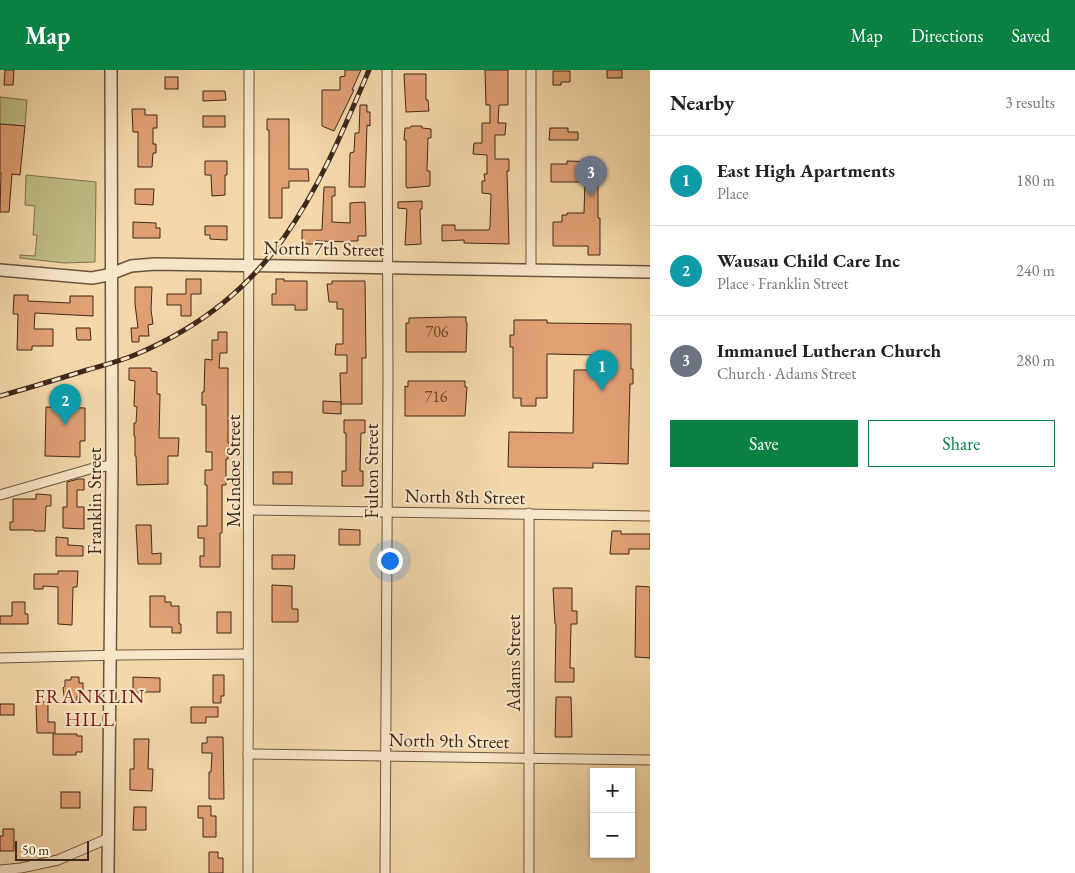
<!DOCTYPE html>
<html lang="en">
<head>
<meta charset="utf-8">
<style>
	body { margin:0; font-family:"EB Garamond",serif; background:#f6f6f6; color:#222 }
	.controls { position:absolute; right:15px; bottom:15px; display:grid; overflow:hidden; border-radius:0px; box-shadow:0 1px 4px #0004 }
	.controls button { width:45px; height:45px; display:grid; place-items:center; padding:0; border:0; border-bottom:1px solid #e0e0e0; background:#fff; color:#222; font:25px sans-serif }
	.scale { position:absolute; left:15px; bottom:12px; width:74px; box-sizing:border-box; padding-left:5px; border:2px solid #3f291b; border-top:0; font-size:14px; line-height:18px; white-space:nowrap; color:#3f291b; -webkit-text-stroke:4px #f8e6c8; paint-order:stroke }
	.you { position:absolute; left:389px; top:490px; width:18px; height:18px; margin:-12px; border:4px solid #fff; border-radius:50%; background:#1a73e8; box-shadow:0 0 0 8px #1a73e833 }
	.badge { display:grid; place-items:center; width:32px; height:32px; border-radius:50%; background:#0b8043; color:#fff; font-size:16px; font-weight:700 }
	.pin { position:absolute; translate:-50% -41px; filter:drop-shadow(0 1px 2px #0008) }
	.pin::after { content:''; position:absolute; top:26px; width:18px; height:15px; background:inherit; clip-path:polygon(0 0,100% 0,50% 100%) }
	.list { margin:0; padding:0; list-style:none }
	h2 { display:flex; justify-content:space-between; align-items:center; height:65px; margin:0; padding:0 20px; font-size:21px }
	h2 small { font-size:16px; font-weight:400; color:#767676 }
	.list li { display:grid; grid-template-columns:32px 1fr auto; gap:15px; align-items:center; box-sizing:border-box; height:90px; padding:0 20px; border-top:1px solid #e0e0e0 }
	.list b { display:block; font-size:19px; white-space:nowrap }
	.list p { margin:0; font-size:16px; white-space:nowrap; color:#767676 }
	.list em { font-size:16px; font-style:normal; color:#767676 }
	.actions { display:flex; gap:10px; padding:15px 20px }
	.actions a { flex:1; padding:11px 0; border:1px solid #0b8043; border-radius:0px; text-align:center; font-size:18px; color:#0b8043 }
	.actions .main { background:#0b8043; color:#fff }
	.map { position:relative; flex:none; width:650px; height:803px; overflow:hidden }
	header { display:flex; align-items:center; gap:30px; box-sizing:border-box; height:70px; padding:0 25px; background:#0b8043; color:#fff }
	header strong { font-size:24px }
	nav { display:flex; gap:28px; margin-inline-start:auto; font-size:18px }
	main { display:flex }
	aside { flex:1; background:#fff }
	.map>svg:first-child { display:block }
	.green { fill:#bfbe86; stroke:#7f7450 }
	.building { fill:#e19f74; stroke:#3f291b }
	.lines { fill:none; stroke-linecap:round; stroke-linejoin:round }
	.minor-casing { stroke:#6c553f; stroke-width:11 }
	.tertiary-casing { stroke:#6c553f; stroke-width:14 }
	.minor { stroke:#f8e6c8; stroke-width:9 }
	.tertiary { stroke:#f8e6c8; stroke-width:11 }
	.rail-casing { stroke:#3f291b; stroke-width:5 }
	.rail { stroke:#f8e6c8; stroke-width:3; stroke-dasharray:9; stroke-linecap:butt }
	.labels { text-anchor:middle; stroke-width:4; stroke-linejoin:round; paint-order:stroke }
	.number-label { font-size:16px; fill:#684631 }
	.street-label { font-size:19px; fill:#3f291b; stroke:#f8e6c8 }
	.neighbourhood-label { font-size:20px; letter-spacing:1px; fill:#7a1f14; stroke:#f8e6c8 }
</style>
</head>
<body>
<header>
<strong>Map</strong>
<nav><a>Map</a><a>Directions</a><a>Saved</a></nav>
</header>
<main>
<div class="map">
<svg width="650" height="803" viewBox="0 0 650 803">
	<rect width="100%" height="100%" fill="#f4d8aa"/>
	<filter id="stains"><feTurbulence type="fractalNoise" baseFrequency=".004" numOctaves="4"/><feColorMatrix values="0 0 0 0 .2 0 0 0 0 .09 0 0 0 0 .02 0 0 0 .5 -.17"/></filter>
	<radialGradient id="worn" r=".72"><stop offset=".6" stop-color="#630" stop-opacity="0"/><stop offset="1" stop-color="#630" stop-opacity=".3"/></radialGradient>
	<g class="green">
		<path d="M0,27L27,30L25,56L0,54Z"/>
		<path d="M26,105L96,112L95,192L64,193L20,188V185L35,186L37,165H33L35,136L25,135Z"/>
	</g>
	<g class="building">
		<path d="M5,0H14L13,15H4Z"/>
		<path d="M345,0H361L352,20H354L334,61L322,56V20H340V7L345,6Z"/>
		<path d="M485,0H508V35H499L498,53H506L505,65H495V89H509V101H507L509,174L464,173V170L442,171V155H455V160H489L490,157L491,124L482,123V111H485L484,104H487V85L473,84L474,73H482V53H490V35H486Z"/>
		<rect x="607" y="0" width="15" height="8"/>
		<path d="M553,1H570V12H561V15H553Z"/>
		<path d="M404,4H426V30H428L429,41L406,42Z"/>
		<rect x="165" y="7" width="13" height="12"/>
		<path d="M203,21H225L226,30L203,31Z"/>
		<path d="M360,35H367V42H370V56L367,55L365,117H349L350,83L354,82L355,63H359Z"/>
		<path d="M132,39H145V45H157V58H153V74H156V83H153L152,97H138V62H133Z"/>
		<rect x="203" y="46" width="22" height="11"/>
		<path d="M267,49H289V99H308L309,111H289V118H282V148H269V60H267Z"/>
		<path d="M0,54L25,56L20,105L12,104L9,142H0L1,103H0Z"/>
		<path d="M411,56H422V58L431,59V68H428L427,101H430V116L407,118L406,116V70H404L405,58H410Z"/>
		<path d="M550,58H568V62H578V70H549Z"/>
		<path d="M205,91H227V105H225V125L212,126L211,105H205Z"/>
		<path d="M567,91L598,92V148H600V185H588V176H553V152H562V145H567V143H584L585,112H551V94H567Z"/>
		<path d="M324,117H335V126H332V152L350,153V133L365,132L366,166H358V171H351V172L316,171V174H302V160H322Z"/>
		<path d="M135,119H154L153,135L135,134Z"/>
		<path d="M422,131V139H420L421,174L405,175L407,139L398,138V132Z"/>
		<path d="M133,152L156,153V158H160V168H133Z"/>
		<path d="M205,156H227V170L210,169V165H205Z"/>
		<path d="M186,209H201V224H191V246H181V235H167V224H186Z"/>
		<path d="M276,209H284V211H307V240H295V235H272V224H276Z"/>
		<path d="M332,211H365L366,288H362V334H341L340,303H347V285H335L336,274H343V239H337V232H329L327,214H332Z"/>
		<path d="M135,217H152L151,240L153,254L148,255L149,266H139V272H132L131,258H138L135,234Z"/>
		<path d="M14,225H28V231L70,233V226H93V246L35,243L34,259H53V276H32V280H17L18,244H13Z"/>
		<path d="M453,247H466V253H467L466,282H406V253H409V248Z"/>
		<path d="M514,250H547V253L631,254V299H633V314H630L628,394L593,393V398L508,397L509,362L573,363L574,300H596V285L547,284V328H536V336H521V328H513V277H510V265H514Z"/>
		<path d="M76,258H90L91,270H77Z"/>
		<path d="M218,262H227V283H220L219,298H228V373H229V380H228V389H226V415H222V463H220V497H200V486H204V468H198V456H207V415H205V400H212V382H206V335H202V322H204L205,289L212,290V270H218Z"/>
		<path d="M129,298H151V301L157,302V324H160L159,368H179L178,386H168V414L137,415L136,386H135V366H134V353H136L137,337L134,336L135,311L129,310Z"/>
		<path d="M408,311H465V317H467L465,346H405V316L408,317Z"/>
		<path d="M323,331L341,332V344L323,343Z"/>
		<path d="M46,337L85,338V371H80V387L45,386Z"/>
		<path d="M344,350H365V363H361L360,401H363V416H342V401H346V363H344Z"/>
		<rect x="273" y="402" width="19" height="12"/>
		<path d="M78,409H84V420H77V437H84V459L63,458V437H67V412Z"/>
		<path d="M36,424L51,425V436H46L45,461H34V460H10V452H13V429H36Z"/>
		<path d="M136,455H151L152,484L161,483V494H138Z"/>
		<path d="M339,459L360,460V475H339Z"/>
		<path d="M612,461H621V464H650V479H629V484H610Z"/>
		<path d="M56,467L68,468V475L83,476V486H56Z"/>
		<path d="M272,485H295L294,499H272Z"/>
		<path d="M58,501H78L77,517H73L72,555L58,554V517L43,516V519H34V504H58Z"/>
		<path d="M272,515L292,516V539H298V552H272Z"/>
		<path d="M636,516L650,517V588L635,587Z"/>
		<path d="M553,518H572V541H577V554H571L570,598H574V612H555L556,554H555Z"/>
		<path d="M150,526H165V532H171V536H179V554H181V563H172V557H150Z"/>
		<path d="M12,532H25V544H28V554H0V546H12Z"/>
		<rect x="217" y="542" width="14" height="21"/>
		<path d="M213,605H224V626H221V633H213Z"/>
		<path d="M71,607H79V613H83V626H77V632H65L63,618L65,616V610H71Z"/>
		<path d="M133,607L160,608V622H133Z"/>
		<path d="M556,627H571L572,667H555Z"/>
		<path d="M36,632H48V652H55V663H37Z"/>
		<rect x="0" y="634" width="14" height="11"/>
		<path d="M191,637H218V647H206V653H191Z"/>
		<path d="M53,664H77V666H82V682H76V685H53Z"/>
		<path d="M207,667H223L224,729H209V702H211L212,683H202V673H207Z"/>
		<path d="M134,669H149L148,699H153L152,721L130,720V699H134Z"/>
		<rect x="61" y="722" width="19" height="16"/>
		<path d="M198,736H211V746H216V767H203V748H198Z"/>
		<path d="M134,737H146V760H133Z"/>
		<path d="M3,759H14V781H0V766H3Z"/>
		<path d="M209,782H218V788H223V803H209Z"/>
	</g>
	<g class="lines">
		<g class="minor-casing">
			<g id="minor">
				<path d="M531,200V0"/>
				<path d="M0,425L90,399L112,395"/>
				<path d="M249,440L650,446"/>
				<path d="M0,588L119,585L248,584"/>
				<path d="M248,684L650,690"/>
				<path d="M0,800L21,798L58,790L109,768"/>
				<path d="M248,803L249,0"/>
				<path d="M385,803L388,309L387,0"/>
				<path d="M529,803V443"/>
			</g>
		</g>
		<g class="tertiary-casing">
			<g id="tertiary">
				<path d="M0,200L92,208L108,205L131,196L155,194L650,202"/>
				<path d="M108,803L112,395L111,0"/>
			</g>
		</g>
		<use href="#minor" class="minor"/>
		<use href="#tertiary" class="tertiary"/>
		<g class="rail-casing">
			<path id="rail" d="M0,326C29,318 58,309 87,300C104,295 121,291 137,284C273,226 315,127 369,0"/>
		</g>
		<use href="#rail" class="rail"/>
	</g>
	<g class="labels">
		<g class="number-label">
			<text x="437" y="267">706</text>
			<text x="436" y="332">716</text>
		</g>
		<g class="street-label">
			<text transform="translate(324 178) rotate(1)" y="7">North 7th Street</text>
			<text transform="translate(233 401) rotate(-90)" y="7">McIndoe Street</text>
			<text transform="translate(371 401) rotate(-90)" y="7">Fulton Street</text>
			<text transform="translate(465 426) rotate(1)" y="7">North 8th Street</text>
			<text transform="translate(94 431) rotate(-90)" y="7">Franklin Street</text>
			<text transform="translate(513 593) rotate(-90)" y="7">Adams Street</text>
			<text transform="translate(449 670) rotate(1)" y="7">North 9th Street</text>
		</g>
		<g class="neighbourhood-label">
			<text x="90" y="633">FRANKLIN<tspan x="90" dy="23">HILL</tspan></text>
		</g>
	</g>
	<rect width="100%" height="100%" filter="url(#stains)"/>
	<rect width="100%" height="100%" fill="url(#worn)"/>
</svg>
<div class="controls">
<button>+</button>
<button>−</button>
</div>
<div class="scale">50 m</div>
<div class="you"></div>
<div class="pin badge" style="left:602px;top:321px;background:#0f9aa8">1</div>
<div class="pin badge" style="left:65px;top:355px;background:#0f9aa8">2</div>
<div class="pin badge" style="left:591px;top:127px;background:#6b7280">3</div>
</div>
<aside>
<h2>Nearby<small>3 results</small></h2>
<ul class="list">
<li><span class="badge" style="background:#0f9aa8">1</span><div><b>East High Apartments</b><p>Place</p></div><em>180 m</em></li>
<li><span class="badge" style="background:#0f9aa8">2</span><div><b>Wausau Child Care Inc</b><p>Place · Franklin Street</p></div><em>240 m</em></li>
<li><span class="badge" style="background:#6b7280">3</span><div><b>Immanuel Lutheran Church</b><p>Church · Adams Street</p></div><em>280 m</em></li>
</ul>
<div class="actions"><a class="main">Save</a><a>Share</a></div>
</aside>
</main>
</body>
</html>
